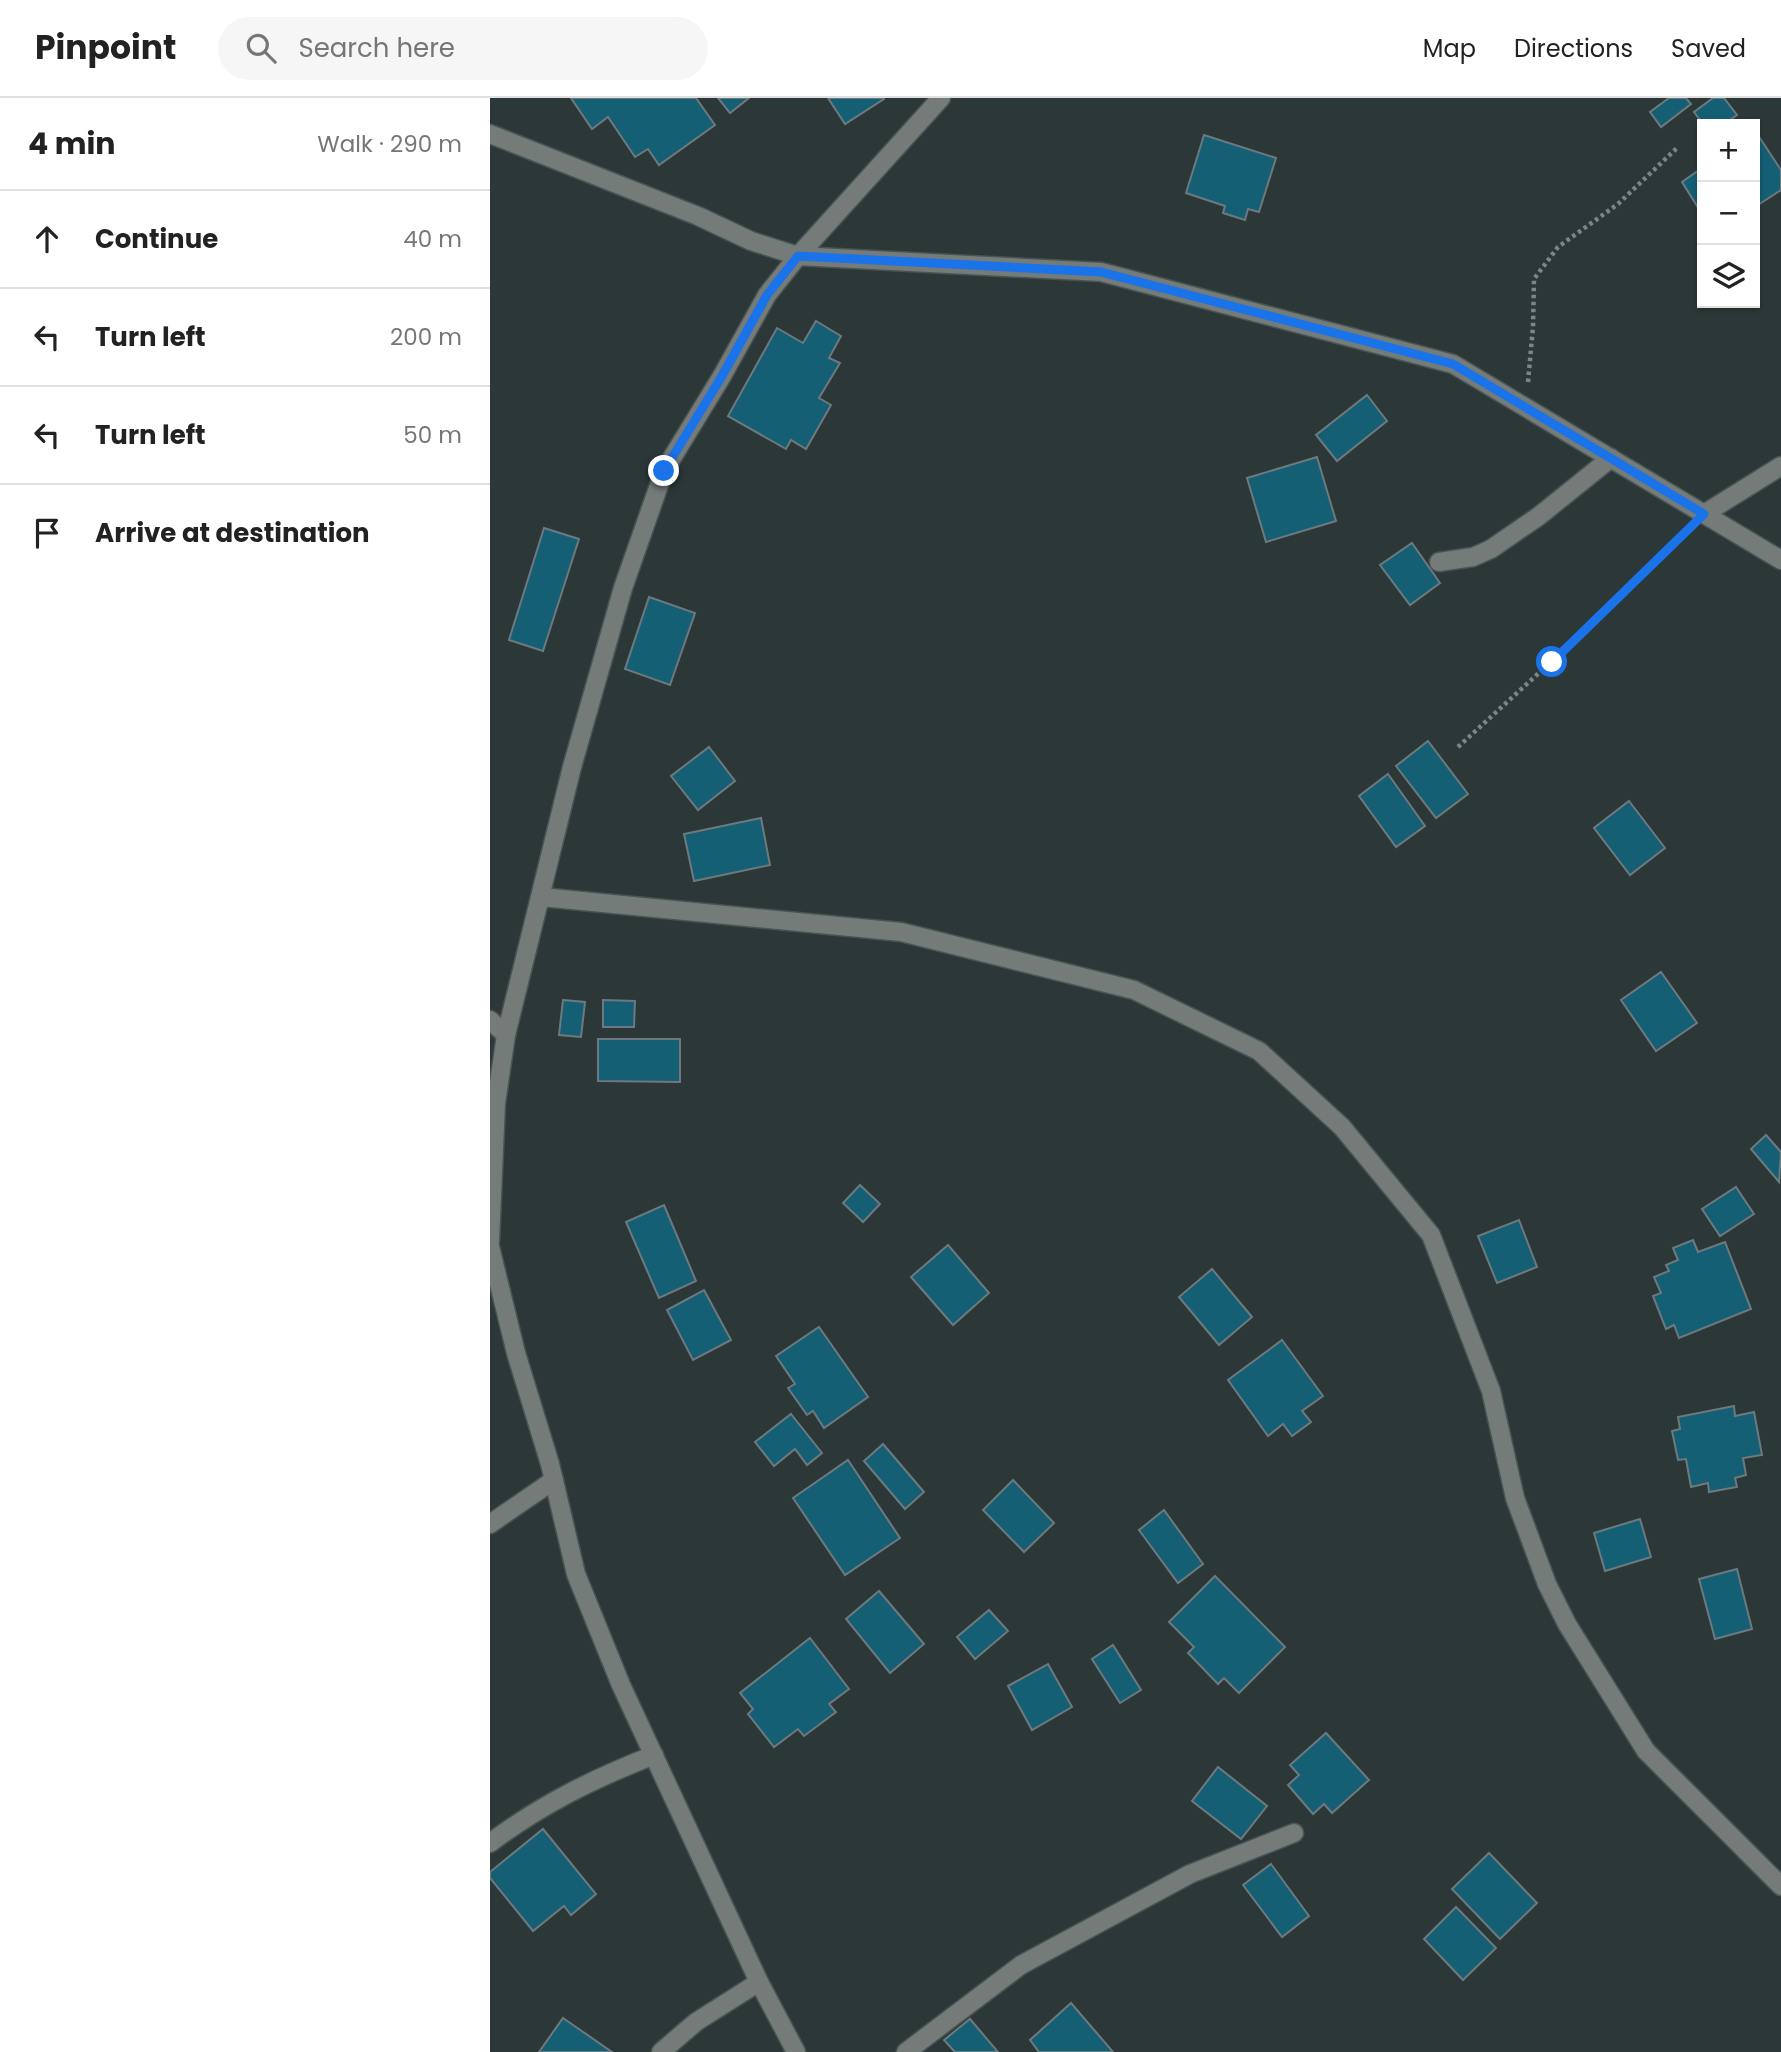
<!DOCTYPE html>
<html lang="en">
<head>
<meta charset="utf-8">
<style>
	body { margin:0; font-family:Poppins,sans-serif; background:#f6f6f6; color:#222 }
	.controls { position:absolute; right:21px; top:21px; display:grid; overflow:hidden; border-radius:0px; box-shadow:0 2px 5px #0004 }
	.controls button { width:63px; height:63px; display:grid; place-items:center; padding:0; border:0; border-bottom:2px solid #e0e0e0; background:#fff; color:#222; font:35px sans-serif }
	.stop { position:absolute; width:21px; height:21px; margin:-16px; border:5px solid #1a73e8; border-radius:50%; background:#fff }
	.stop.end { background:#1a73e8; border-color:#fff; box-shadow:0 2px 7px #0008 }
	.list { margin:0; padding:0; list-style:none }
	h2 { display:flex; justify-content:space-between; align-items:center; height:91px; margin:0; padding:0 28px; font-size:30px }
	h2 small { font-size:23px; font-weight:400; color:#767676 }
	.list li { display:grid; grid-template-columns:46px 1fr auto; gap:21px; align-items:center; box-sizing:border-box; height:98px; padding:0 28px; border-top:2px solid #e0e0e0 }
	.list b { display:block; font-size:26px; white-space:nowrap }
	.list em { font-size:23px; font-style:normal; color:#767676 }
	.icon { flex:none; width:38px; height:38px; fill:none; stroke:currentColor; stroke-width:2; stroke-linecap:round; stroke-linejoin:round }
	.map { position:relative; flex:none; width:1291px; height:1954px; overflow:hidden }
	header { display:flex; align-items:center; gap:42px; box-sizing:border-box; height:98px; padding:0 35px; background:#fff; border-bottom:2px solid #e0e0e0 }
	header strong { font-size:33px }
	nav { display:flex; gap:38px; margin-inline-start:auto; font-size:24px }
	.search { width:490px; height:63px; background:#f6f6f6; display:flex; align-items:center; gap:18px; box-sizing:border-box; padding:0 24px; border-radius:38px; color:#767676; font-size:26px }
	main { display:flex }
	aside { flex:1; background:#fff }
	.map>svg:first-child { display:block }
	.building { fill:#145f74; stroke:#6d797e; stroke-width:2 }
	.lines { fill:none; stroke-linecap:round; stroke-linejoin:round }
	.minor-casing { stroke:#485454; stroke-width:21 }
	.path { stroke:#7c8686; stroke-width:4.5; stroke-dasharray:3.5 3.5; stroke-linecap:butt }
	.minor { stroke:#757b78; stroke-width:18 }
	.route { stroke:#1a73e8; stroke-width:9 }
</style>
</head>
<body>
<header>
<strong>Pinpoint</strong>
<div class="search"><svg class="icon" aria-label="search" viewBox="0 0 24 24"><circle cx="10" cy="10" r="6"/><path d="M15 15l6 6"/></svg>Search here</div>
<nav><a>Map</a><a>Directions</a><a>Saved</a></nav>
</header>
<main>
<aside>
<h2>4 min<small>Walk · 290 m</small></h2>
<ul class="list">
<li><svg class="icon" aria-label="ahead" viewBox="0 0 24 24"><path d="M12 20V5M6 11l6-6 6 6"/></svg><div><b>Continue</b></div><em>40 m</em></li>
<li><svg class="icon" aria-label="left" viewBox="0 0 24 24"><path d="M17 20v-9H6M10 6l-5 5 5 5"/></svg><div><b>Turn left</b></div><em>200 m</em></li>
<li><svg class="icon" aria-label="left" viewBox="0 0 24 24"><path d="M17 20v-9H6M10 6l-5 5 5 5"/></svg><div><b>Turn left</b></div><em>50 m</em></li>
<li><svg class="icon" aria-label="arrive" viewBox="0 0 24 24"><path d="M6 21V4h12l-3 4 3 4H6"/></svg><div><b>Arrive at destination</b></div></li>
</ul>
</aside>
<div class="map">
<svg width="1291" height="1954" viewBox="0 0 1291 1954">
	<rect width="100%" height="100%" fill="#2c3838"/>
	<g class="building">
		<path d="M81,0H206L225,27L169,67L158,51L145,59L118,19L102,31Z"/>
		<path d="M228,0H259L240,15Z"/>
		<path d="M338,0H394V1L355,26Z"/>
		<path d="M1179,0H1196L1201,6L1171,29L1160,14Z"/>
		<path d="M1223,0H1234L1247,17L1234,26H1213L1204,14Z"/>
		<path d="M1266,34L1291,72V92L1265,109Z"/>
		<path d="M714,37L786,60L769,114L758,111L755,122L733,115L735,108L696,95Z"/>
		<path d="M1212,70V116L1192,84Z"/>
		<path d="M326,223L351,238L339,260L350,265L329,300L341,307L316,351L301,342L296,351L238,318L287,230L313,245Z"/>
		<path d="M877,297L897,323L847,363L826,337Z"/>
		<path d="M827,359L846,423L776,444L757,380Z"/>
		<path d="M54,430L89,441L53,553L19,542Z"/>
		<path d="M922,445L950,485L920,507L890,467Z"/>
		<path d="M159,499L205,515L180,587L135,571Z"/>
		<path d="M938,643L978,696L946,720L906,668Z"/>
		<path d="M219,649L245,683L208,712L181,678Z"/>
		<path d="M898,676L935,728L906,749L869,698Z"/>
		<path d="M1139,703L1175,750L1140,777L1104,730Z"/>
		<path d="M271,720L280,767L204,783L194,736Z"/>
		<path d="M1171,874L1207,925L1166,953L1131,902Z"/>
		<path d="M73,902L95,904L91,939L69,937Z"/>
		<path d="M113,902L145,903L144,929H113Z"/>
		<path d="M108,941H190V984L108,983Z"/>
		<path d="M1276,1037L1291,1054L1289,1084L1261,1051Z"/>
		<path d="M370,1087L390,1106L373,1124L353,1105Z"/>
		<path d="M1246,1089L1264,1116L1230,1138L1212,1111Z"/>
		<path d="M174,1107L206,1183L169,1200L136,1124Z"/>
		<path d="M1029,1122L1047,1169L1007,1185L988,1138Z"/>
		<path d="M1203,1142L1208,1154L1235,1144L1261,1211L1189,1240L1184,1227L1176,1231L1163,1198L1171,1195L1164,1179L1179,1173L1176,1167L1188,1162L1183,1150Z"/>
		<path d="M458,1147L499,1195L463,1227L421,1179Z"/>
		<path d="M722,1171L762,1219L729,1247L689,1199Z"/>
		<path d="M214,1192L241,1242L203,1262L177,1212Z"/>
		<path d="M329,1229L378,1299L334,1330L323,1313L317,1317L298,1290L305,1286L286,1258Z"/>
		<path d="M792,1242L833,1298L812,1313L821,1324L802,1338L793,1326L778,1338L738,1282Z"/>
		<path d="M1244,1308L1245,1318L1264,1314L1272,1357L1253,1360L1256,1377L1245,1380L1247,1389L1219,1394L1218,1385L1201,1389L1196,1361L1188,1362L1182,1333L1190,1331L1188,1319Z"/>
		<path d="M301,1316L332,1355L317,1367L305,1351L284,1368L265,1344Z"/>
		<path d="M393,1346L434,1394L415,1411L374,1363Z"/>
		<path d="M358,1362L410,1440L355,1477L303,1400Z"/>
		<path d="M523,1382L564,1425L534,1454L493,1412Z"/>
		<path d="M674,1412L713,1466L688,1485L649,1432Z"/>
		<path d="M1150,1421L1161,1459L1115,1473L1104,1435Z"/>
		<path d="M1247,1471L1262,1531L1225,1541L1209,1481Z"/>
		<path d="M725,1478L795,1549L749,1595L734,1580L728,1586L698,1555L704,1549L679,1524Z"/>
		<path d="M389,1493L434,1546L400,1575L356,1521Z"/>
		<path d="M499,1512L518,1533L485,1561L467,1539Z"/>
		<path d="M320,1540L359,1591L339,1606L346,1614L314,1638L308,1631L284,1649L258,1616L263,1611L250,1595Z"/>
		<path d="M623,1547L651,1592L630,1605L602,1561Z"/>
		<path d="M558,1566L582,1609L542,1632L518,1588Z"/>
		<path d="M836,1635L879,1682L842,1715L834,1706L823,1716L798,1687L809,1677L800,1667Z"/>
		<path d="M728,1669L777,1708L751,1741L702,1703Z"/>
		<path d="M53,1731L106,1796L81,1817L74,1808L43,1833L0,1780V1774Z"/>
		<path d="M999,1755L1047,1805L1010,1841L962,1791Z"/>
		<path d="M781,1766L819,1818L792,1839L753,1787Z"/>
		<path d="M966,1809L1006,1850L973,1882L934,1841Z"/>
		<path d="M581,1905L623,1954H549L540,1942Z"/>
		<path d="M73,1920L122,1954H49Z"/>
		<path d="M480,1921L508,1954H465L454,1942Z"/>
	</g>
	<g class="lines">
		<g class="minor-casing">
			<g id="minor">
				<path d="M0,36L208,118L261,143L308,158L611,174L963,266L1291,462"/>
				<path d="M1214,416L1291,368"/>
				<path d="M949,464L983,459L1001,451L1049,418L1121,360"/>
				<path d="M51,799L411,834L644,892L769,953L852,1029L941,1137L1001,1293L1025,1400L1057,1486L1077,1526L1156,1653L1291,1788"/>
				<path d="M0,922L16,937"/>
				<path d="M0,1143L6,1005L16,937L82,669L133,490L174,373L232,278L277,197L308,158L451,0"/>
				<path d="M0,1149L26,1255L60,1366L86,1476L131,1587L269,1884L306,1954"/>
				<path d="M0,1426L64,1382"/>
				<path d="M0,1745C52,1706 103,1681 164,1657"/>
				<path d="M171,1954L206,1924L269,1884"/>
				<path d="M416,1954L531,1867L700,1776L804,1735"/>
			</g>
		</g>
		<g class="path">
			<path d="M1038,284L1043,229L1044,181L1068,149L1128,106L1188,49"/>
			<path d="M968,649L1062,563L1196,434"/>
		</g>
		<use href="#minor" class="minor"/>
	</g>
	<g class="lines">
		<path class="route" d="M174,373L232,278L277,197L308,158L611,174L963,266L1214,416L1062,564"/>
	</g>
</svg>
<div class="controls">
<button>+</button>
<button>−</button>
<button><svg class="icon" aria-label="layers" viewBox="0 0 24 24"><path d="M12 4l9 5-9 5-9-5zM3 14l9 5 9-5"/></svg></button>
</div>
<div class="stop" style="left:1062px;top:564px"></div>
<div class="stop end" style="left:174px;top:373px"></div>
</div>
</main>
</body>
</html>
